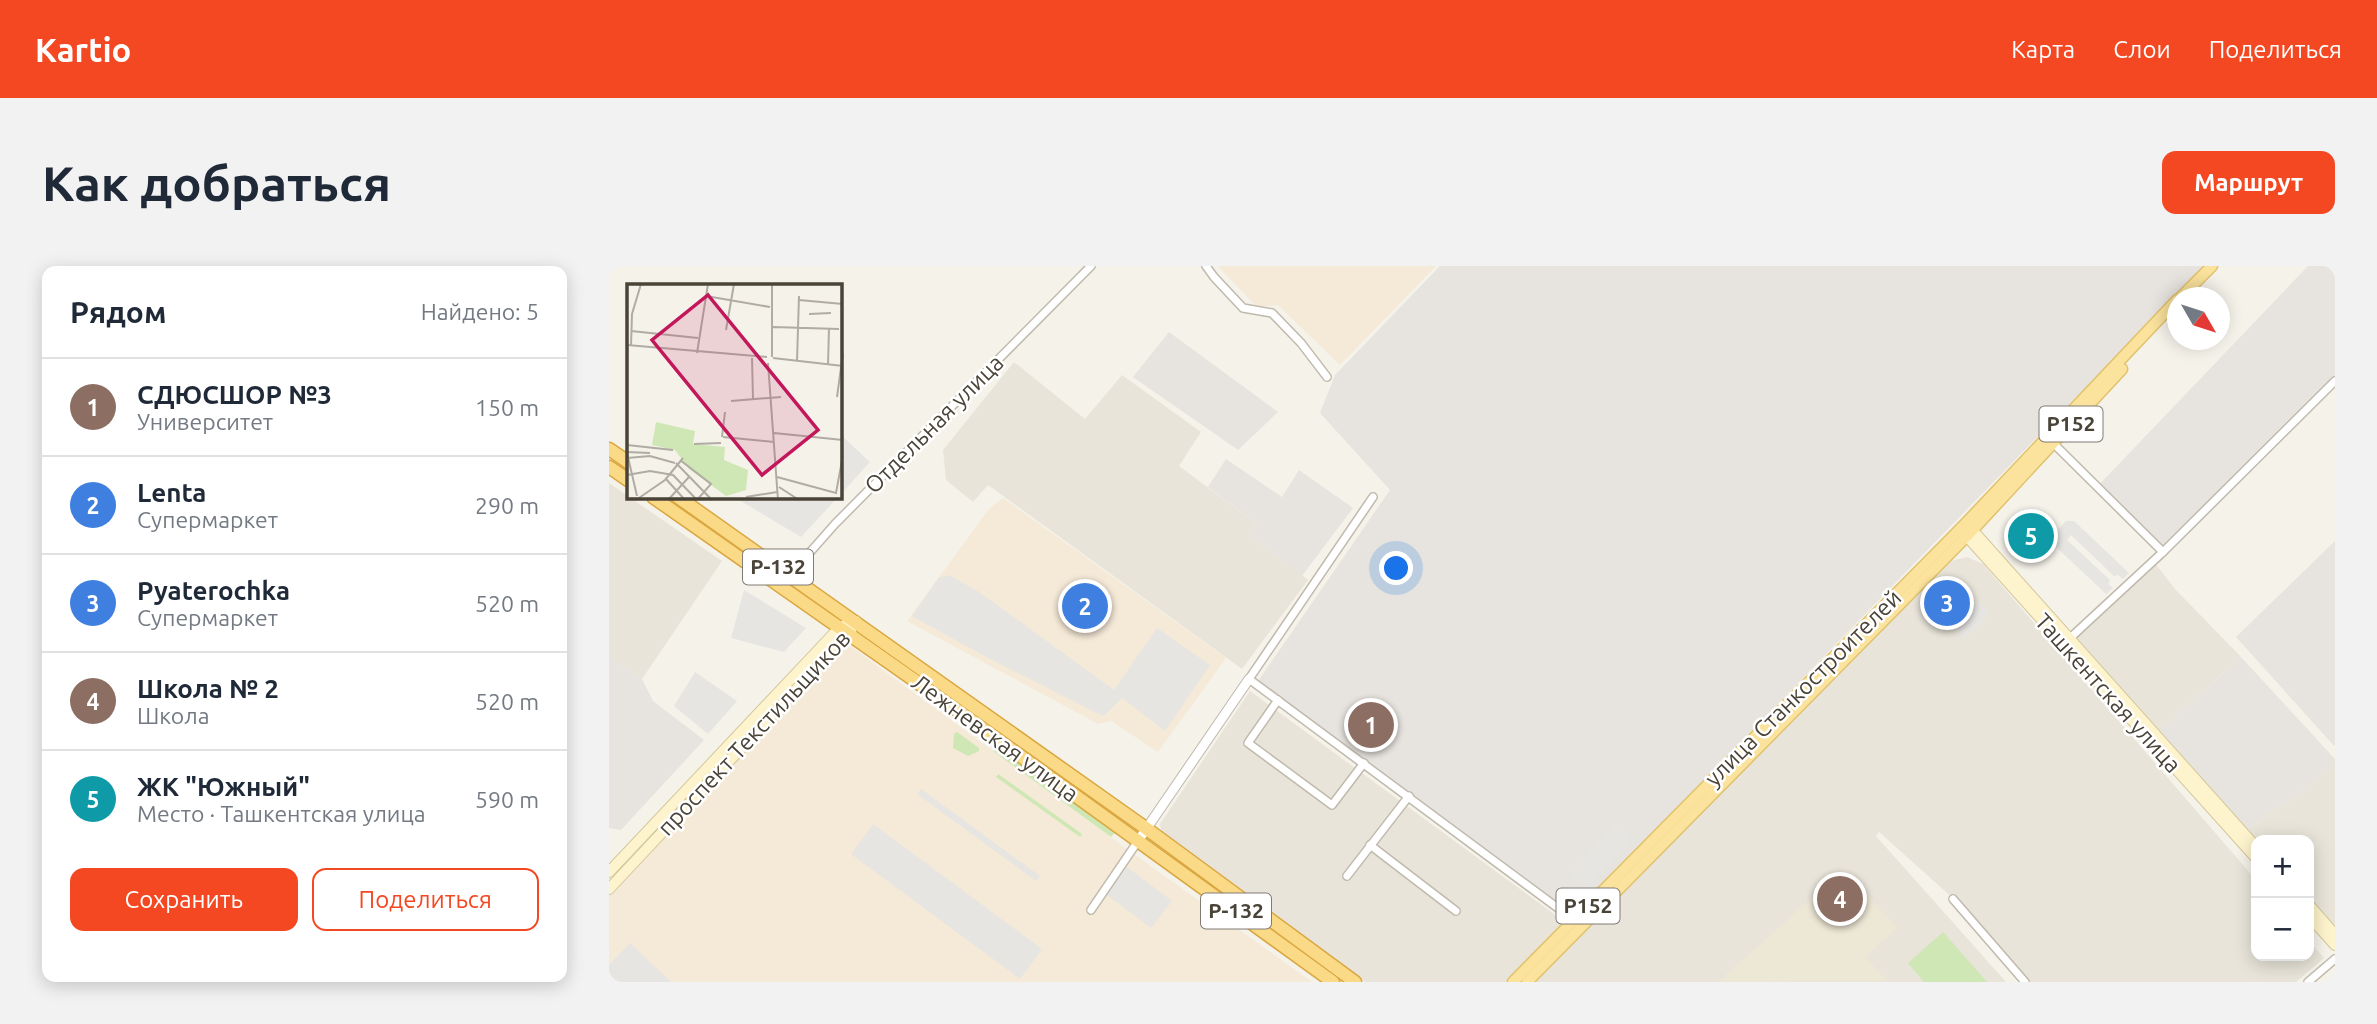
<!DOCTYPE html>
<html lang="ru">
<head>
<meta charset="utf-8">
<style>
	body { margin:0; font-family:Ubuntu,sans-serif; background:#f2f2f3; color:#1f2937 }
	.controls { position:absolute; right:21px; bottom:21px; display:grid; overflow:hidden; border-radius:14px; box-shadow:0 4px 18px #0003 }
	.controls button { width:63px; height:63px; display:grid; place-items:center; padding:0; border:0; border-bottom:2px solid #e0e1e3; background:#fff; color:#1f2937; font:35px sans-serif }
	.compass { position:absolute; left:1558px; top:21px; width:63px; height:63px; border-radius:50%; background:#fff; box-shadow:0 4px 18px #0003; rotate:129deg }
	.you { position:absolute; left:788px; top:303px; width:24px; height:24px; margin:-18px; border:5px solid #fff; border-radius:50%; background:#1a73e8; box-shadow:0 0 0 10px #1a73e833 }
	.badge { display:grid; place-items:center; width:46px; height:46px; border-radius:50%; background:#f44822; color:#fff; font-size:23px; font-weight:700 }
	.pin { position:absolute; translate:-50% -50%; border:4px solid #fff; box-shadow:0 2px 7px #0006 }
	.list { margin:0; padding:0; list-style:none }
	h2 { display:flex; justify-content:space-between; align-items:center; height:91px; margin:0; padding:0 28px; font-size:30px }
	h2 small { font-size:23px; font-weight:400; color:#747a83 }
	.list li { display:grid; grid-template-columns:46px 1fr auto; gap:21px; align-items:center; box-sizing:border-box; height:98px; padding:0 28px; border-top:2px solid #e0e1e3 }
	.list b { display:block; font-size:26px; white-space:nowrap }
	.list p { margin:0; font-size:23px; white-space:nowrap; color:#747a83 }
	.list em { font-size:23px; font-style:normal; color:#747a83 }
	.actions { display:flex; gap:14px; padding:21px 28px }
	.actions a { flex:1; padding:16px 0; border:2px solid #f44822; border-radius:14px; text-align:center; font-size:24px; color:#f44822 }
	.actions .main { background:#f44822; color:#fff }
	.map { position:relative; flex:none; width:1726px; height:716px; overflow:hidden; border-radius:14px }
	header { display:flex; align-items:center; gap:42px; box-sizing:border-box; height:98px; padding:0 35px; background:#f44822; color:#fff }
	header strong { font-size:33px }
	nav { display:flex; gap:38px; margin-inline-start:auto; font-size:24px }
	.intro { display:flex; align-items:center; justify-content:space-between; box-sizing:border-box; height:168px; padding:0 42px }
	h1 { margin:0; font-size:49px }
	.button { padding:18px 32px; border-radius:14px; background:#f44822; color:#fff; font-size:24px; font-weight:700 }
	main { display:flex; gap:42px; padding:0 42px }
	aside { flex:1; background:#fff; border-radius:14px; box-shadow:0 4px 18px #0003 }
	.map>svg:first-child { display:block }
	.residential { fill:#e8e4d9 }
	.commercial { fill:#f5e9d7 }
	.industrial { fill:#e7e4df }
	.education { fill:#ede7d5 }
	.green { fill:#cfe7b5 }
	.parking { fill:#e6e5e2 }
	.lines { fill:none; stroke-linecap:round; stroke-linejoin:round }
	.minor-casing { stroke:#c0baad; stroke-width:10 }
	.tertiary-casing { stroke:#c0baad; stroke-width:11 }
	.secondary-casing { stroke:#d3c79b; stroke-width:12 }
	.primary-casing { stroke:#e1c26c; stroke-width:13 }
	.trunk-casing { stroke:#daa63f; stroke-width:15 }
	.minor { stroke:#fff; stroke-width:7 }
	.tertiary { stroke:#fff; stroke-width:9 }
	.secondary { stroke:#fdf3cc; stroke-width:10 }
	.primary { stroke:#fbe39d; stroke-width:10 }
	.trunk { stroke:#fada86; stroke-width:12 }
	.labels { text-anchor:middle; stroke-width:5; stroke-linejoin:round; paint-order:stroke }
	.shield { fill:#fff; stroke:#807b74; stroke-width:2 }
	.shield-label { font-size:21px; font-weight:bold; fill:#494338 }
	.street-label { font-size:23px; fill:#494338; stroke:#fff }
	.inset-road { fill:none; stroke:#b0aca3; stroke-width:2 }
	.view { fill:#c2185b; fill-opacity:0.15; stroke:#c2185b; stroke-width:3.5 }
	.inset-edge { fill:none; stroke:#494338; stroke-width:3.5 }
</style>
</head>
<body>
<header>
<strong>Kartio</strong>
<nav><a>Карта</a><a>Слои</a><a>Поделиться</a></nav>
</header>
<div class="intro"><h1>Как добраться</h1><a class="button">Маршрут</a></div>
<main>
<aside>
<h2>Рядом<small>Найдено: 5</small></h2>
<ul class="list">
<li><span class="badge" style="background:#8d6e63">1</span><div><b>СДЮСШОР №3</b><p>Университет</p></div><em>150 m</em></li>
<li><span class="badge" style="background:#3f7fe0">2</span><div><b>Lenta</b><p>Супермаркет</p></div><em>290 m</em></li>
<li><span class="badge" style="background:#3f7fe0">3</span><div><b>Pyaterochka</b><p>Супермаркет</p></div><em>520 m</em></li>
<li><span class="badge" style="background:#8d6e63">4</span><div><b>Школа № 2</b><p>Школа</p></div><em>520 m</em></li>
<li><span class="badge" style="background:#0f9aa8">5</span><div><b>ЖК &quot;Южный&quot;</b><p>Место · Ташкентская улица</p></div><em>590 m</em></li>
</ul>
<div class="actions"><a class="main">Сохранить</a><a>Поделиться</a></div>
</aside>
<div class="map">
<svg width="1726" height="716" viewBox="0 0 1726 716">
	<rect width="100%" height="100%" fill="#f5f2ea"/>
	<g class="residential">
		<path d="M405,96L476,153L513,109L592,166L570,200L648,258L640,269L699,314L633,403L379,219L364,236L337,214L334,184Z"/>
		<path d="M0,217L113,295L33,413L0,391Z"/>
		<path d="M1358,291L1374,298L1647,614V690H1700V675L1715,692L1687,716H1419L1346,634L1270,566L1267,570L1397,716H924L1338,296Z"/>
		<path d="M1545,296L1566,323L1632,391L1545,470L1465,371Z"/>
		<path d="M641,425L956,656L897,716H756L553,568L551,558Z"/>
		<path d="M1726,496V669L1700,639V574H1647L1634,568L1660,546L1682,536Z"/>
	</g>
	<g class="commercial">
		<path d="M609,0H827L731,99L669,39L648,41Z"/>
		<path d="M394,232L617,392L549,486L502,455L489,458L298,355L380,243Z"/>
		<path d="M237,377L504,573L703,716H0V621Z"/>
	</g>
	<g class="industrial">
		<path d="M831,0H1595L962,650L647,418L781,224L711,147L726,109Z"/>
		<path d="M1699,0H1726V110L1639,202L1550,289L1485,224Z"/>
		<path d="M560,66L669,146L629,184L524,111Z"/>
		<path d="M617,193L673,231L690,204L744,242L693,310L640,269L648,258L599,221Z"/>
		<path d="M1726,275V479L1725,480L1627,371Z"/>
		<path d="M0,391L33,413L44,435L95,474L12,564L0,562Z"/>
		<path d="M1632,391L1726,493V496L1682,536L1660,546L1634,568L1545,470Z"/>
	</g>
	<path class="education" d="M1235,603L1288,662L1256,691L1278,715L1109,716Z"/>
	<g class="green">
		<path d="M348,466L370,482V485L359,490L344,482L345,468Z"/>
		<path d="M391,482L507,566L502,571L384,485Z"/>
		<path d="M389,508L473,568L471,571L387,511Z"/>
		<path d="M1334,666L1378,716H1315L1299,697Z"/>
	</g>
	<g class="parking">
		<path d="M231,168L261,196L231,229Z"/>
		<path d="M125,231H229L192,271Z"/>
		<path d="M1457,255H1465L1520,307L1514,313L1509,309L1505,310L1462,269L1458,274L1501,314L1499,318L1504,322L1497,328L1444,278L1445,268Z"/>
		<path d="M342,310L370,326L505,424L548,362L601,399L556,465L513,432L496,449H492L381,393L303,350L330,311Z"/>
		<path d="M1343,310L1381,348L1356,373L1339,356L1351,344L1330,323Z"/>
		<path d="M135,324L197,362L175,386L122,372Z"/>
		<path d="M86,406L128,435L99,468L65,440Z"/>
		<path d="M312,523L431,610L427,615L308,528Z"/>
		<path d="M1007,555L1024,571L977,624L959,608Z"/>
		<path d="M264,558L433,683L411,713L242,588Z"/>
		<path d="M518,601L563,635L542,662L497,628Z"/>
		<path d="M21,677L62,716H0V699Z"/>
	</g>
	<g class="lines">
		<g class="minor-casing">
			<g id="minor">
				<path d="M597,0L605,11L634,42L663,47L692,77L718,111"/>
				<path d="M1444,177L1554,286"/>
				<path d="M764,231L640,413L965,654"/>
				<path d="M180,310L226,258L482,0"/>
				<path d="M1460,373L1554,286L1726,115"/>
				<path d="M669,434L639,477L723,539L755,497"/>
				<path d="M761,579L847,645"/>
				<path d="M738,610L800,530"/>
				<path d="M1344,633L1416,716"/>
				<path d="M482,644L529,575"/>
				<path d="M1699,716L1726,693"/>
			</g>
		</g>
		<g class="tertiary-casing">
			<path id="tertiary" d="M529,575L640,413"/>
		</g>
		<g class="secondary-casing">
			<g id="secondary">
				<path d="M1358,258L1647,581"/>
				<path d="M1354,266L1647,592"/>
				<path d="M0,606L231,361L247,355"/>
				<path d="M0,623L242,365"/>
				<path d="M1700,639L1726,669"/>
				<path d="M1700,650L1726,679"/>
			</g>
		</g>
		<g class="primary-casing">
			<g id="primary">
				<path d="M1571,32L1603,0"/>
				<path d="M904,716L1357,257L1568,34"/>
				<path d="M918,716L1358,270L1513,103"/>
			</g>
		</g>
		<g class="trunk-casing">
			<g id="trunk">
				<path d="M0,183L19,196"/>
				<path d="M0,201L19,214"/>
				<path d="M44,231L348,444L724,716"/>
				<path d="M69,231L538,563L746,716"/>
			</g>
		</g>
		<use href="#minor" class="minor"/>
		<use href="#tertiary" class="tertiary"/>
		<use href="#secondary" class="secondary"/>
		<use href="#primary" class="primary"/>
		<use href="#trunk" class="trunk"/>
	</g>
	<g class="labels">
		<g class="shield">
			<rect x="1430.5" y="140.5" width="63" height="35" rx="5"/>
			<rect x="134" y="283.5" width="70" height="35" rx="5"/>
			<rect x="947.5" y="622.5" width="63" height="35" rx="5"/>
			<rect x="592" y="627.5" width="70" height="35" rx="5"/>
		</g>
		<g class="shield-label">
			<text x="1462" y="165">Р152</text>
			<text x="169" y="308">Р-132</text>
			<text x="979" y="647">Р152</text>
			<text x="627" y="652">Р-132</text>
		</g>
		<g class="street-label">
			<text transform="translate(325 158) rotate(-45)" y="8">Отдельная улица</text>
			<text transform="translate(1194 422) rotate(-45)" y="8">улица Станкостроителей</text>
			<text transform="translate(1499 427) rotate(48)" y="8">Ташкентская улица</text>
			<text transform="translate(145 467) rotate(-47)" y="8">проспект Текстильщиков</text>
			<text transform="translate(386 472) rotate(36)" y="8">Лежневская улица</text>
		</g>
	</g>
	<g transform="translate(18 18)">
		<rect width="215" height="215" fill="#f5f2ea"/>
		<path d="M29,138L68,147L66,160L98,163L97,176L121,186L119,206L99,212L62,185L48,166L25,161Z" fill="#cfe7b5"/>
		<path class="inset-road" d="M145,0V73M79,12L143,23M172,16L216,20M182,30L204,29M146,43L212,45M99,46L107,0M4,47L71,54M0,61L140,73M4,62L5,30L14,0M70,69L81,0M125,74L126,115M146,74L216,82M170,77L172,12M141,79L151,216M201,81L202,44M210,113L216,69M104,117L154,113M147,149L216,156M95,153L98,128M96,153L147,158M67,160L94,159M0,161L46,166M0,168L23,169M0,169L10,212M0,174L23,172L48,179M53,176L84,200L70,216M49,179L85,216M0,191L23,187L46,191L70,216M150,193L209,209L216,171M39,195L58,216M152,203L172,216M119,213L150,208M9,216L38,196L56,174M41,216L62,193"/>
		<path class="view" d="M81,11L191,146L135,191L25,56Z"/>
		<rect width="215" height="215" class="inset-edge"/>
	</g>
</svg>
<div class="controls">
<button>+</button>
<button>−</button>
</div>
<svg class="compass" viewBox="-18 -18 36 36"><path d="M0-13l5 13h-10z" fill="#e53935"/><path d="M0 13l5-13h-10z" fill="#747a83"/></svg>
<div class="you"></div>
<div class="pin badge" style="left:762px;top:459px;background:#8d6e63">1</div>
<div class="pin badge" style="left:476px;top:340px;background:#3f7fe0">2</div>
<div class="pin badge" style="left:1338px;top:337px;background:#3f7fe0">3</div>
<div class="pin badge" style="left:1231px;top:633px;background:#8d6e63">4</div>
<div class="pin badge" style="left:1422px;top:270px;background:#0f9aa8">5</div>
</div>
</main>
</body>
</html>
